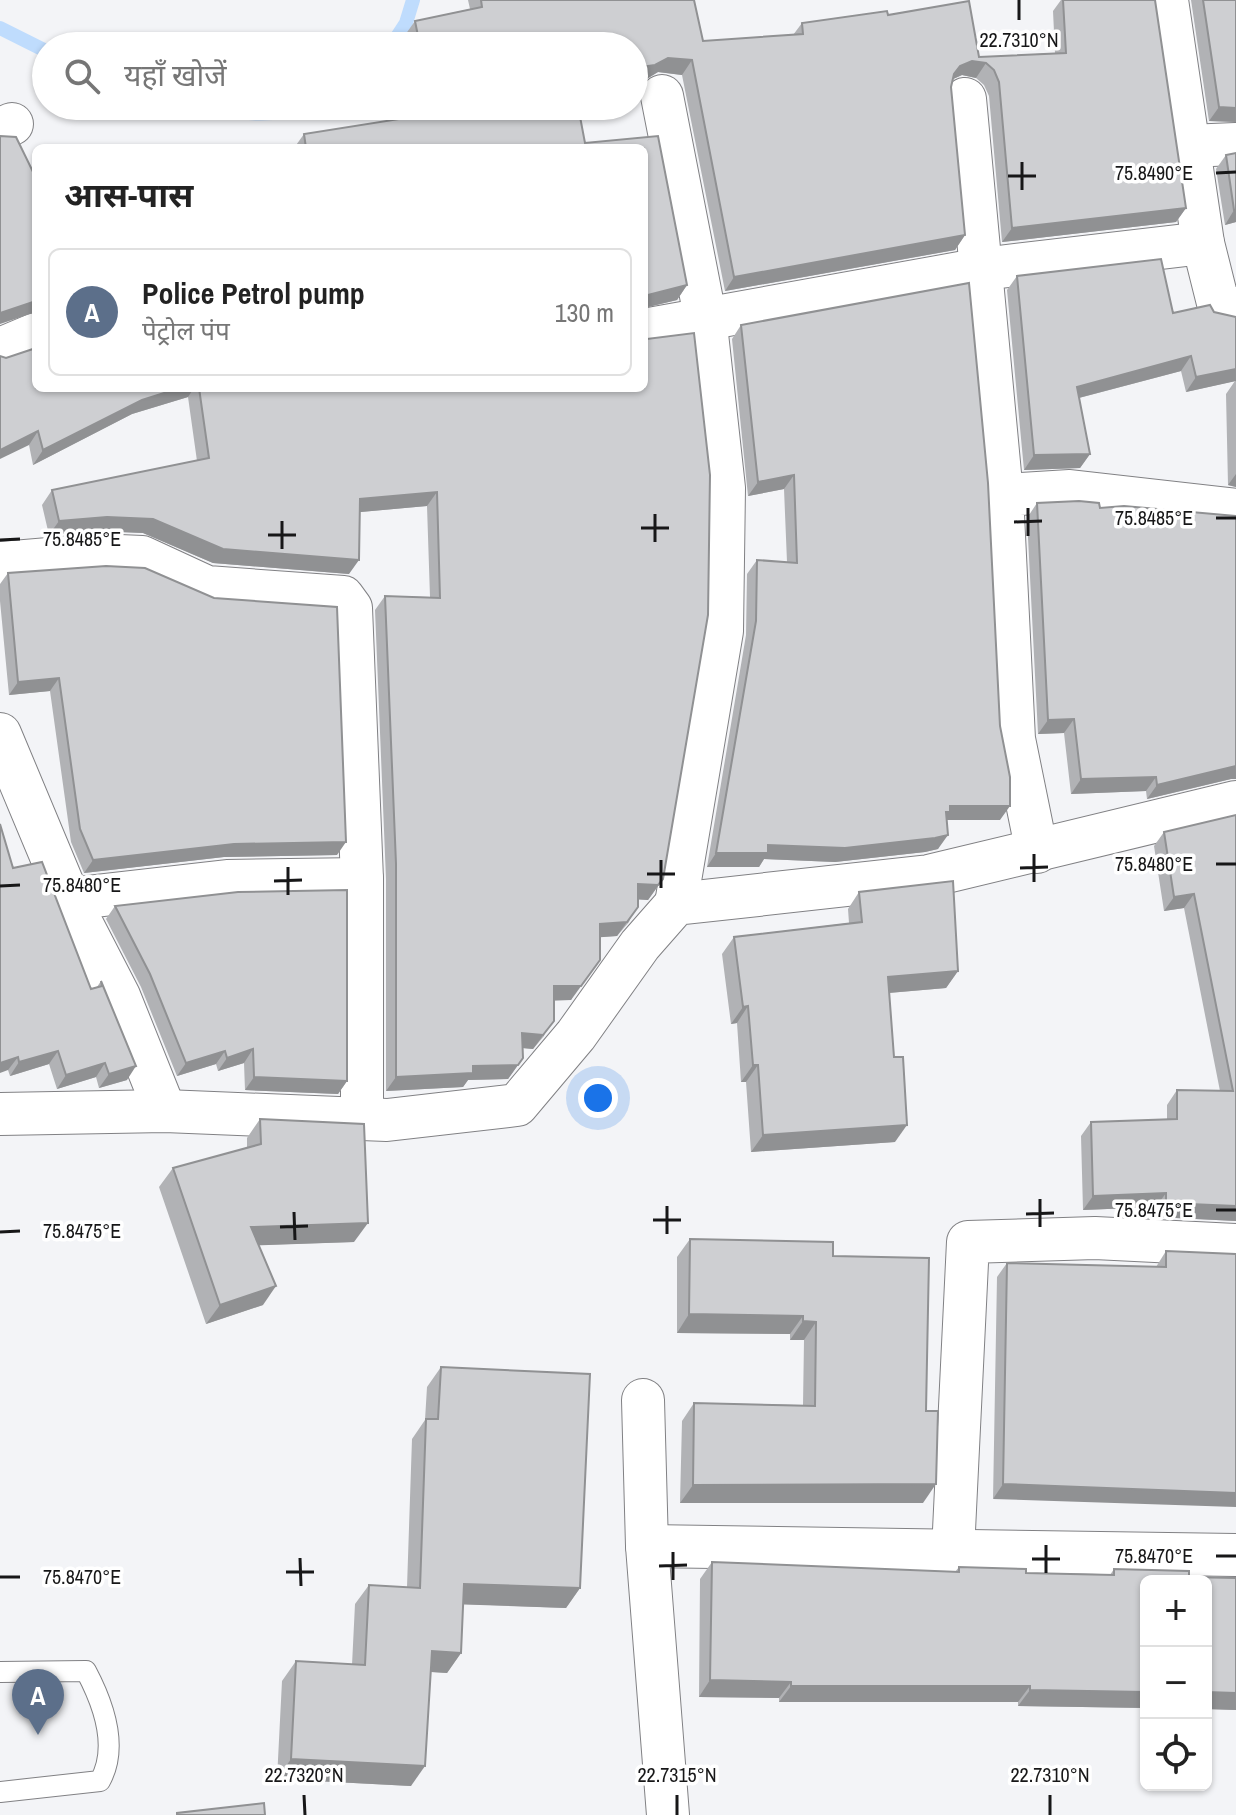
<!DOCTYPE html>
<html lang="hi">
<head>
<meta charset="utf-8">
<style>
	body { margin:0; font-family:"Archivo Narrow","Noto Sans Devanagari",sans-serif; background:#f2f2f2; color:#222 }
	.controls { position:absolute; right:24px; bottom:24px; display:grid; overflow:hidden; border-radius:12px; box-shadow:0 2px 6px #0004 }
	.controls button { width:72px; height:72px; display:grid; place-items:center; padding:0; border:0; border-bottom:2px solid #e0e0e0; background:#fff; color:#222; font:40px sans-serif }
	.you { position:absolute; left:598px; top:1098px; width:28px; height:28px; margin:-20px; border:6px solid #fff; border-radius:50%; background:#1a73e8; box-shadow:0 0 0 12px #1a73e833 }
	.badge { display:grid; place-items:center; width:52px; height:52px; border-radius:50%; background:#962d18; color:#fff; font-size:26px; font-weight:700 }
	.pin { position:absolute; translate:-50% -66px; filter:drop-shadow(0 2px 4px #0008) }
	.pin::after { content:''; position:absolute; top:42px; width:28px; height:24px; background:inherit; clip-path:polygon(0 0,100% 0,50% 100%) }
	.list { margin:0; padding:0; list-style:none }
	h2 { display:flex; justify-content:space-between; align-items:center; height:104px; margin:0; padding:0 32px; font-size:34px }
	h2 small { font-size:26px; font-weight:400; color:#767676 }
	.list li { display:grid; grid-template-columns:52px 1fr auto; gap:24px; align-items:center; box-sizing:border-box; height:128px; margin:0 16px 16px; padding:0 16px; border:2px solid #e0e0e0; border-radius:12px }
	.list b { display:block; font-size:30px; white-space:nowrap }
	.list p { margin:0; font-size:26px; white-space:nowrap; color:#767676 }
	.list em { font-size:26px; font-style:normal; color:#767676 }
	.icon { flex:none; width:44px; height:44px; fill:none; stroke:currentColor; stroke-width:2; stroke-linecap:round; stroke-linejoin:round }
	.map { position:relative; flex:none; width:1236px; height:1815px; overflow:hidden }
	.search { position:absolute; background:#fff; box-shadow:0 2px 6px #0004; left:32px; top:32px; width:616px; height:88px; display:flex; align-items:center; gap:20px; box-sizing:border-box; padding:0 28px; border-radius:44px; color:#767676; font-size:30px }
	.panel { position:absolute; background:#fff; box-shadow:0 2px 6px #0004; left:32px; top:144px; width:616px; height:248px; border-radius:12px }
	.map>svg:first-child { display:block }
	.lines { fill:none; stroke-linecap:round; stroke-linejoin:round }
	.stream { stroke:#bfdcfd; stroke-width:14 }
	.lane-casing { stroke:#818184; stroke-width:22 }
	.street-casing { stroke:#818184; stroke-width:44 }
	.lane { stroke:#fff; stroke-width:20 }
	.street { stroke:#fff; stroke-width:42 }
	.wall { fill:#b1b2b5 }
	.shaded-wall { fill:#909193 }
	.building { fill:#cecfd2; stroke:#909193; stroke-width:2 }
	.ticks { fill:none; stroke:#171718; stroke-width:3 }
	.ticks-label { font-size:20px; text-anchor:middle; fill:#171718; stroke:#fff; stroke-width:7; stroke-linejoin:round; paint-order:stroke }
</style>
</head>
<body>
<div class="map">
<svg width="1236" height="1815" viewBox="0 0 1236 1815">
	<rect width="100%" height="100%" fill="#f3f4f7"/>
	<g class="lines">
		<g class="stream">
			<path d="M0,28L46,51"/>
			<path d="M391,46L406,23L413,0"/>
			<path d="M208,106C241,114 272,118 304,106"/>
		</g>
		<g class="lane-casing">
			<path id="lane" d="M0,1672L86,1671C103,1703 119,1747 100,1781L0,1792"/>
		</g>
		<g class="street-casing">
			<g id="street">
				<path d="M1167,0L1203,243L1219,307L1236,308"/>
				<path d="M662,96L705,316L724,488L722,631L676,904"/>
				<path d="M965,99L1002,495"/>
				<path d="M0,129L12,124"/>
				<path d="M1188,146L1236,144"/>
				<path d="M644,330L982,269L1203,243"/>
				<path d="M0,349L36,334"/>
				<path d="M0,563L96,555L142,557L207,587L343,597L351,608L362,879V1119"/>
				<path d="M0,734L69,899L119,996L165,1111"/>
				<path d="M1037,852L1014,739L1002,495L1070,491L1236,510"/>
				<path d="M69,899L227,881L362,879"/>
				<path d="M0,1114L165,1111L387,1120L517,1105L576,1035L640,945L676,904L929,876L1236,802"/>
				<path d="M643,1400L647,1546L668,1815"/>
				<path d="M647,1546L1236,1555"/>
				<path d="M953,1551L968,1242L1095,1238L1236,1245"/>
			</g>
		</g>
		<use href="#lane" class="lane"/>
		<use href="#street" class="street"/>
	</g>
	<g class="wall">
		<path d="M468,0H694L703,41L793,35L802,23L888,15L979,57L1055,53L1053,11L1061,0H1155L1186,208L1176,222L1002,242L989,96L984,85L976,78L962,75L953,79L951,87L965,235L955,250L725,291L682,75L658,72L645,80L634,81V46H407L405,35L415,21L470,9Z"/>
		<path d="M1191,0H1236V122L1209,121Z"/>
		<path d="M399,106H578L585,143L658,136L687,285L677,300L644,308V148H294L304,134L399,119L397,109Z"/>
		<path d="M1226,155L1236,222L1225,225L1216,169Z"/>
		<path d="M1017,276L1173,313L1214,312L1236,317V487L1228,485L1226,394L1235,381L1186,392L1181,371L1079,398L1090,454L1080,468L1024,470L1007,290Z"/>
		<path d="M741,325L1000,820H947L938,849L925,852L835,862L764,859L759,867H707L746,635L747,574L757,560L787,562L784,489L748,496L732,339Z"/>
		<path d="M36,388H644L663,879L648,900L638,899L629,922L617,936L600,937L571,1000H554L544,1036L533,1049L522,1048L523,1058L508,1079L468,1080L463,1087L386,1091V879L375,610L385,596L430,597L427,506L360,512L349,574L213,563L143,533L97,531L49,535L42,505L52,490L197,461L188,397L132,414L33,465L29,445Z"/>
		<path d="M1037,503L1100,508L1231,779L1147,799L1146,791L1071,794L1064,733L1038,734L1027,518Z"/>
		<path d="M8,573L337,855L224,857L84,873L71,842L50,691L9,695L0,601V584Z"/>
		<path d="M1236,815V1221L1156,1217V1207L1083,1210L1081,1136L1091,1122L1167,1119V1105L1177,1090L1220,1091L1184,908L1164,911L1154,846L1164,832Z"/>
		<path d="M13,868L91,989L97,987L101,981L127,1080L99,1088L96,1077L57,1089L49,1064L10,1076L8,1070Z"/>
		<path d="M859,892L958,971L946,988L889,993L895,1142L751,1152L746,1082H741L737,1023L731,1024L722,954L734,937L849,923L848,909Z"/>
		<path d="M115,906L347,1081L338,1094L245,1090L244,1063L218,1071L216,1064L177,1076L141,987L106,919Z"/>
		<path d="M260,1119L354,1242L259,1245L263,1305L206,1324L159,1187L173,1168L247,1148V1138Z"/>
		<path d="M690,1239L833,1256L923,1503H680L682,1421L694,1403L803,1405L804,1340H790V1334L677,1333V1257Z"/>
		<path d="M1166,1251L1236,1254L993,1499L997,1277L1007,1263L1156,1267Z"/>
		<path d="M441,1367L580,1588L566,1608L463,1604L461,1653L447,1673L430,1672L411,1786L277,1779L282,1681L296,1661L352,1665L355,1604L369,1585L407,1587L412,1439L425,1420L427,1387Z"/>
		<path d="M712,1562L955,1572L959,1567L1026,1569V1573L1110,1575L1114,1569L1189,1571V1577L1236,1578V1710L1206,1709V1581H1146V1708L1018,1706V1702H779V1698L699,1697L700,1579Z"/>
	</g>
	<g class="shaded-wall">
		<path d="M668,58L692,60L682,75L658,72L645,80L634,81V68Z"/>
		<path d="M972,61L986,63L976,78L962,75L951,80L960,66Z"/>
		<path d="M1219,107L1236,108V122L1209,121Z"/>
		<path d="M1186,208L1176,222L1002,242L1012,228Z"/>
		<path d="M1234,210H1236V222L1225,225Z"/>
		<path d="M965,235L955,250L725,291L734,277Z"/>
		<path d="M687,285L677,300L644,308V296Z"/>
		<path d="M36,301V312L0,324V313Z"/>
		<path d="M1191,356L1181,371L1067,401L1077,387Z"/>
		<path d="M1236,369V381L1186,392L1196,377Z"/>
		<path d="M180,388H194L188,397L132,414L33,465L43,450L142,400Z"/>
		<path d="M38,431L29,445L0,459V450Z"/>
		<path d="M1090,454L1080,468L1024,470L1034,455Z"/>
		<path d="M1236,474V487L1228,485Z"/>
		<path d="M794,475L784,489L748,496L758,482Z"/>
		<path d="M437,492L427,506L350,513L360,499Z"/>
		<path d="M107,517L153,519L359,560L349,574L213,563L143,533L97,531L49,535L59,521Z"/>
		<path d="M59,678L50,691L9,695L18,682Z"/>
		<path d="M1074,719L1064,733L1038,734L1048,720Z"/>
		<path d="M1236,766V779H1231L1147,799L1157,785Z"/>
		<path d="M1156,777L1146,791L1071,794L1081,779Z"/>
		<path d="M950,806H1010L1000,820H944L940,826Z"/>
		<path d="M948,835L938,849L925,852L835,862L764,859L759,867H707L716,853L768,845Z"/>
		<path d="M346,842L337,855L224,857L84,873L93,860L234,844Z"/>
		<path d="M663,879L648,900L629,899L638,884Z"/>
		<path d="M1194,894L1184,908L1164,911L1174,897Z"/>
		<path d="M638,907L617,936L590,938L600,924Z"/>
		<path d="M600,960L571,1000L545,1001L554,986Z"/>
		<path d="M958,971L946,988L876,994L888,977Z"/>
		<path d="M748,1006L737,1023L731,1024L743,1007Z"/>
		<path d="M554,1021L533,1049L512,1047L522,1033Z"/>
		<path d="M253,1049L244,1063L218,1071L227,1058Z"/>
		<path d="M58,1051L49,1064L10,1076L19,1062Z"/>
		<path d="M225,1051L216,1064L177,1076L186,1063Z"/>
		<path d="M18,1057L8,1070L0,1073V1063Z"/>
		<path d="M523,1058L508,1079L468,1080L463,1087L386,1091L396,1077Z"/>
		<path d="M105,1063L96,1077L57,1089L66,1075Z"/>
		<path d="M753,1065H758L746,1082H741Z"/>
		<path d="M136,1066L127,1080L99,1088L109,1074Z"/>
		<path d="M254,1077L347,1081L338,1094L245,1090Z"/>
		<path d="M907,1125L895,1142L751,1152L763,1135Z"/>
		<path d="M1166,1193L1156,1207L1083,1210L1093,1196Z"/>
		<path d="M1166,1203L1236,1206V1221L1156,1217Z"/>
		<path d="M368,1223L354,1242L238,1246L251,1227Z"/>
		<path d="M276,1286L263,1305L206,1324L220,1305Z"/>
		<path d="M689,1314L803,1316L790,1334L677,1333Z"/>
		<path d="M803,1321L816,1322L804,1340H790Z"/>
		<path d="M936,1484L923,1503H680L693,1485Z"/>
		<path d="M1003,1484L1236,1493V1507L993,1499Z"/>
		<path d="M464,1584L580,1588L566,1608L450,1604Z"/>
		<path d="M432,1651L461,1653L447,1673L418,1671Z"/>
		<path d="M710,1680L791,1682L779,1698L699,1697Z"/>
		<path d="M791,1686H1030L1018,1702H779Z"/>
		<path d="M1030,1690L1146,1692V1708L1018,1706Z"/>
		<path d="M1206,1692L1236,1693V1710L1206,1709Z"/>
		<path d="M291,1759L425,1766L411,1786L277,1779Z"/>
	</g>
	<g class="building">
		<path d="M481,0H694L703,41L803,34L802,23L887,11L888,15L969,1L979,57L1066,53L1063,0H1155L1186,208L1012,228L999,82L994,70L986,63L972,61L960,66L954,74L951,87L965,235L734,277L692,60L668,58L655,65L634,68V46H420L415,21L482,7Z"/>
		<path d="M1203,0H1236V108L1219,107Z"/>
		<path d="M410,106H578L585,143L658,136L687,285L644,296V148H306L304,134L412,117Z"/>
		<path d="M0,136L16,137L36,178V301L0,313Z"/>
		<path d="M1236,153V210H1234L1226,155Z"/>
		<path d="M1161,259L1173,313L1210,305L1214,312L1236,317V369L1196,377L1191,356L1077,387L1090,454L1034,455L1017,276Z"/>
		<path d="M969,283L988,483L1000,726L1010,777V806H950V812H946L948,835L935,838L845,848L768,845V853H716L756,621L757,560L797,563L794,475L758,482L741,325Z"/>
		<path d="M694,333L710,475L708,615L663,879L658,885L638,884V907L627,922L600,924V960L581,986H554V1021L543,1035L522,1033L523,1058L518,1065L473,1066V1073L396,1077V864L385,596L440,598L437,492L360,499L359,560L223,549L153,519L107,517L59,521L52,490L209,458L199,388H644V337L647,339Z"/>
		<path d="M36,348V388H180L142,400L43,450L38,431L0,450V356L6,358Z"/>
		<path d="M1079,501L1099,503L1100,508L1124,506L1236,516V766L1157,785L1156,777L1081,779L1074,719L1048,720L1037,503Z"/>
		<path d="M106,566L145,568L214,598L337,607L346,842L234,844L93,860L80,829L59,678L18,682L8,573Z"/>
		<path d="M1236,815V1206L1166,1203V1193L1093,1196L1091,1122L1177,1119V1090L1233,1091L1194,894L1174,897L1164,832Z"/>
		<path d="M0,824L13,868L42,862L91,989L102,986L101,981L136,1066L109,1074L105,1063L66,1075L58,1051L19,1062L18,1057L0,1063Z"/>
		<path d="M953,881L958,971L888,977L894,1057H903L907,1125L763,1135L758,1065H753L748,1006L743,1007L734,937L862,922L859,892Z"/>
		<path d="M347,890V1081L254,1077L253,1049L227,1058L225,1051L186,1063L150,974L115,906L238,892Z"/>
		<path d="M260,1119L364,1124L368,1223L251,1227L276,1286L220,1305L173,1168L261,1144Z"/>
		<path d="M690,1239L833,1242V1256L929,1258L926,1411H938L936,1484L693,1485L694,1403L815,1406L816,1322L803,1321V1316L689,1314Z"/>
		<path d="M1166,1251L1236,1254V1493L1003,1484L1007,1263L1166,1267Z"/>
		<path d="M441,1367L590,1374L580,1588L464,1584L461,1653L432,1651L425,1766L291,1759L296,1661L365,1665L369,1585L420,1588L426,1419H438Z"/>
		<path d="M712,1562L959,1572V1567L1026,1569V1573L1114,1575V1569L1189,1571V1577L1236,1578V1693L1206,1692V1581H1146V1692L1030,1690V1686H791V1682L710,1680Z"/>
		<path d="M264,1803L265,1815H177V1813Z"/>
	</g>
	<path class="ticks" d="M1019,0V20M1022,162V190M1216,173L1236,172M1008,176H1036M1028,508V536M655,514V542M1216,518H1236M282,521V549M1014,522L1042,521M641,528H669M268,535H296M0,540L20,539M1034,854V882M661,860V888M1216,864H1236M288,867V895M1020,868L1048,867M647,874H675M274,881L302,880M0,886L20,885M1040,1199V1227M667,1206V1234M1216,1210H1236M294,1212L295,1240M1026,1214L1054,1213M653,1220H681M280,1227L308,1226M0,1232L20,1231M1046,1545V1573M673,1552V1580M1216,1556H1236M300,1558L301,1586M1032,1559H1060M659,1566L687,1565M286,1572H314M0,1577H20M304,1795L305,1815M677,1795V1815M1050,1795V1815"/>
	<g class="ticks-label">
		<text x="1019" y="47">22.7310°N</text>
		<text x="1154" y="180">75.8490°E</text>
		<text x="1154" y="525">75.8485°E</text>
		<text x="82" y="546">75.8485°E</text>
		<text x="1154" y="871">75.8480°E</text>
		<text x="82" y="892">75.8480°E</text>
		<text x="1154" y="1217">75.8475°E</text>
		<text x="82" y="1238">75.8475°E</text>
		<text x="1154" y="1563">75.8470°E</text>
		<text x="82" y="1584">75.8470°E</text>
		<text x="304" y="1782">22.7320°N</text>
		<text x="677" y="1782">22.7315°N</text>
		<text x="1050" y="1782">22.7310°N</text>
	</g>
</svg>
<div class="controls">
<button>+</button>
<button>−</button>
<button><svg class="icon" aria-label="locate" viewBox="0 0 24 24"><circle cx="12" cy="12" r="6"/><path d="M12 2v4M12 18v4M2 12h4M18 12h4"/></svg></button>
</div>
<div class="you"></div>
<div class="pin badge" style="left:38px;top:1735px;background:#5c6f8a">A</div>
<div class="search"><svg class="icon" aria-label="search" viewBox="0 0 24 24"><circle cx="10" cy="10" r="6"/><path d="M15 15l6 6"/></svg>यहाँ खोजें</div>
<section class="panel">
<h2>आस-पास<small></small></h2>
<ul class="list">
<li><span class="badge" style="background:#5c6f8a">A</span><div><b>Police Petrol pump</b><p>पेट्रोल पंप</p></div><em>130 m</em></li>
</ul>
</section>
</div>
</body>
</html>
